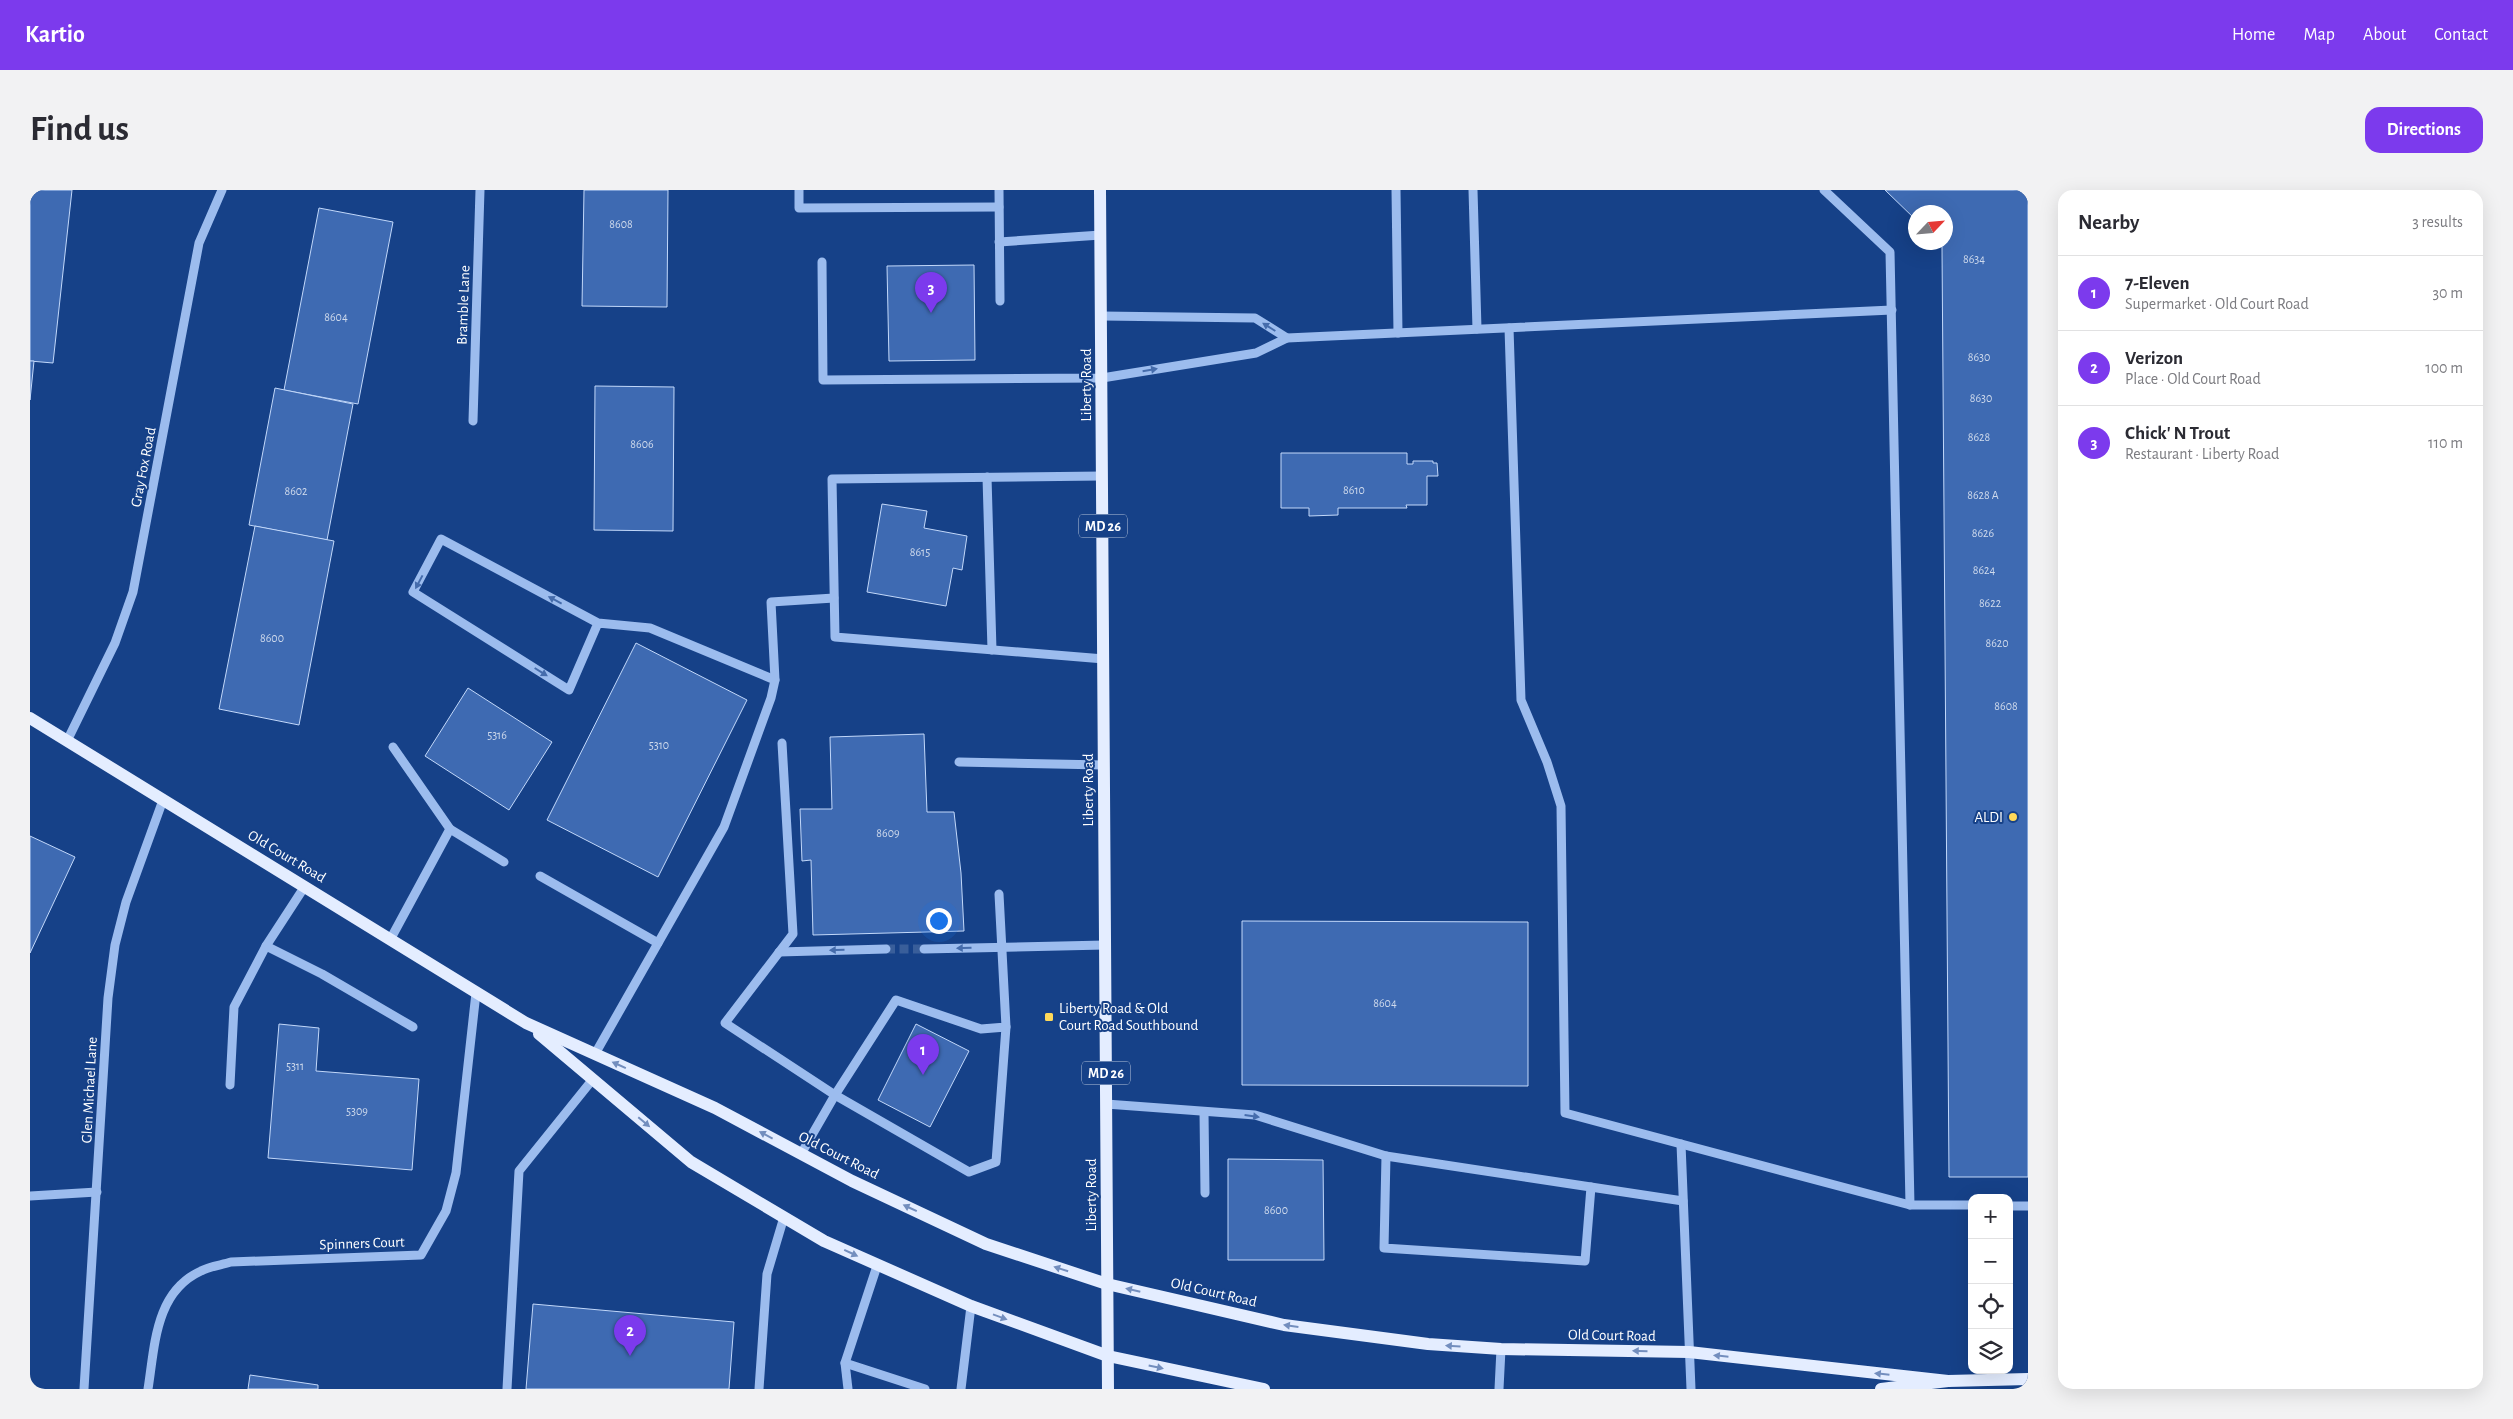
<!DOCTYPE html>
<html lang="en">
<head>
<meta charset="utf-8">
<style>
	body { margin:0; font-family:"Alegreya Sans",sans-serif; background:#f2f2f3; color:#2b2b33 }
	.controls { position:absolute; right:15px; bottom:15px; display:grid; overflow:hidden; border-radius:10px; box-shadow:0 5px 20px #0002 }
	.controls button { width:45px; height:45px; display:grid; place-items:center; padding:0; border:0; border-bottom:1px solid #e1e1e2; background:#fff; color:#2b2b33; font:25px sans-serif }
	.compass { position:absolute; left:1878px; top:15px; width:45px; height:45px; border-radius:50%; background:#fff; box-shadow:0 5px 20px #0002; rotate:64deg }
	.you { position:absolute; left:908px; top:730px; width:18px; height:18px; margin:-12px; border:4px solid #fff; border-radius:50%; background:#1a73e8; box-shadow:0 0 0 8px #1a73e833 }
	.badge { display:grid; place-items:center; width:32px; height:32px; border-radius:50%; background:#7c3aed; color:#fff; font-size:16px; font-weight:700 }
	.pin { position:absolute; translate:-50% -41px; filter:drop-shadow(0 1px 2px #0008) }
	.pin::after { content:''; position:absolute; top:26px; width:18px; height:15px; background:inherit; clip-path:polygon(0 0,100% 0,50% 100%) }
	.list { margin:0; padding:0; list-style:none }
	h2 { display:flex; justify-content:space-between; align-items:center; height:65px; margin:0; padding:0 20px; font-size:21px }
	h2 small { font-size:16px; font-weight:400; color:#7c7c81 }
	.list li { display:grid; grid-template-columns:32px 1fr auto; gap:15px; align-items:center; box-sizing:border-box; height:75px; padding:0 20px; border-top:1px solid #e1e1e2 }
	.list b { display:block; font-size:19px; white-space:nowrap }
	.list p { margin:0; font-size:16px; white-space:nowrap; color:#7c7c81 }
	.list em { font-size:16px; font-style:normal; color:#7c7c81 }
	.icon { flex:none; width:28px; height:28px; fill:none; stroke:currentColor; stroke-width:2; stroke-linecap:round; stroke-linejoin:round }
	.map { position:relative; flex:none; width:1998px; height:1199px; overflow:hidden; border-radius:15px }
	header { display:flex; align-items:center; gap:30px; box-sizing:border-box; height:70px; padding:0 25px; background:#7c3aed; color:#fff }
	header strong { font-size:24px }
	nav { display:flex; gap:28px; margin-inline-start:auto; font-size:18px }
	.intro { display:flex; align-items:center; justify-content:space-between; box-sizing:border-box; height:120px; padding:0 30px }
	h1 { margin:0; font-size:35px }
	.button { padding:12px 22px; border-radius:15px; background:#7c3aed; color:#fff; font-size:18px; font-weight:700 }
	main { display:flex; gap:30px; padding:0 30px }
	aside { flex:1; background:#fff; border-radius:15px; box-shadow:0 5px 20px #0002 }
	.map>svg:first-child { display:block }
	.building { fill:#3e6ab2; stroke:#c2d8fa }
	.lines { fill:none; stroke-linecap:round; stroke-linejoin:round }
	.minor-tunnel { stroke:#395e9a; stroke-width:9; stroke-dasharray:9 4.5; stroke-linecap:butt }
	.minor { stroke:#9cbcee; stroke-width:9 }
	.major { stroke:#e4edff; stroke-width:12 }
	.oneway { fill:#456cac }
	.oneway2 { fill:#738ebe }
	.poi-dot { fill:#ffd95a; stroke:#164188; stroke-width:2 }
	.labels { text-anchor:middle; stroke-width:4; stroke-linejoin:round; paint-order:stroke }
	.number-label { font-size:12px; fill:#cfdaec }
	.shield { fill:#164188; stroke:#b9c6db; stroke-width:1 }
	.shield-label { font-size:14px; font-weight:bold; fill:#fff }
	.street-label { font-size:15px; fill:#fff; stroke:#164188 }
	.poi-label { font-size:15px; fill:#fff; stroke:#164188; text-anchor:end }
</style>
</head>
<body>
<header>
<strong>Kartio</strong>
<nav><a>Home</a><a>Map</a><a>About</a><a>Contact</a></nav>
</header>
<div class="intro"><h1>Find us</h1><a class="button">Directions</a></div>
<main>
<div class="map">
<svg width="1998" height="1199" viewBox="0 0 1998 1199">
	<rect width="100%" height="100%" fill="#164188"/>
	<g class="building">
		<path d="M0,0H42L23,173L0,171Z"/>
		<path d="M554,0H638L637,117L552,116Z"/>
		<path d="M1855,0H1998V987H1919L1912,57L1908,52H1916V22H1886V30Z"/>
		<path d="M289,18L363,32L328,214L254,200Z"/>
		<path d="M944,75L945,170L859,171L857,76Z"/>
		<path d="M0,171H4L0,210Z"/>
		<path d="M565,196L644,197L643,341L564,340Z"/>
		<path d="M245,198L323,214L297,350L219,335Z"/>
		<path d="M1251,263H1377V274H1383V271H1403V273H1407L1408,286H1397V315H1376L1377,318H1308V325L1279,326V318H1251Z"/>
		<path d="M852,314L897,321L894,338L937,346L932,380L923,378L916,416L837,402Z"/>
		<path d="M225,336L304,351L269,535L189,519Z"/>
		<path d="M606,453L717,510L628,687L517,630Z"/>
		<path d="M438,498L522,552L479,620L395,566Z"/>
		<path d="M894,544L897,622H924L931,683L934,741L783,745L781,670L772,671L770,619H802L800,547Z"/>
		<path d="M0,646L45,667L0,763Z"/>
		<path d="M1212,731L1498,732V896L1212,895Z"/>
		<path d="M249,834L289,838L286,881L389,889L382,980L238,968Z"/>
		<path d="M886,834L939,861L900,937L848,910Z"/>
		<path d="M1198,969L1293,970L1294,1070H1198Z"/>
		<path d="M503,1114L704,1132L699,1199H496Z"/>
		<path d="M220,1185L288,1195V1199H218Z"/>
	</g>
	<g class="lines">
		<path class="minor-tunnel" d="M856,759H894"/>
		<g class="minor">
			<path d="M769,0V18L969,17"/>
			<path d="M969,0L970,111"/>
			<path d="M1366,0L1368,143"/>
			<path d="M1443,0L1447,139"/>
			<path d="M1794,0L1860,62L1880,1015"/>
			<path d="M969,52L1071,45"/>
			<path d="M792,72L793,190L1072,188L1226,163L1257,148L1225,128L1072,126"/>
			<path d="M1479,138L1491,510L1517,572L1531,616L1535,923L1880,1015H1942"/>
			<path d="M1257,148L1862,120"/>
			<path d="M443,231L450,0"/>
			<path d="M1072,286L802,289L805,447L1074,469"/>
			<path d="M957,287L962,460"/>
			<path d="M745,490L741,412L804,408"/>
			<path d="M37,551L85,453L103,402L169,53L192,0"/>
			<path d="M752,553L763,744L695,833L805,905L939,982L966,972L976,837"/>
			<path d="M929,572L1074,575"/>
			<path d="M420,639L474,672"/>
			<path d="M510,686L628,753"/>
			<path d="M360,750L420,639L363,557"/>
			<path d="M236,756L292,784L383,837"/>
			<path d="M894,759L1075,755"/>
			<path d="M749,762L856,759"/>
			<path d="M565,864L694,637L741,508L745,490L620,438L568,433L411,349L383,402L539,500L568,433"/>
			<path d="M200,895L204,817L236,756L275,696"/>
			<path d="M1076,914L1225,925L1356,966L1653,1011"/>
			<path d="M1174,922L1175,1003"/>
			<path d="M1651,954L1661,1199"/>
			<path d="M771,964L805,905L866,810L951,839L976,837L969,704"/>
			<path d="M1356,966L1354,1058L1555,1071L1561,997"/>
			<path d="M0,1006L67,1002"/>
			<path d="M1979,1016H1998"/>
			<path d="M847,1076L815,1173L895,1199"/>
			<path d="M815,1173L818,1199"/>
			<path d="M54,1199L78,808L85,755L96,712L133,610"/>
			<path d="M118,1199C125,1155 125,1102 171,1081C180,1076 192,1075 201,1072L391,1065L416,1021L426,983L446,803"/>
			<path d="M477,1199L489,981L563,889"/>
			<path d="M729,1199L737,1084L754,1027"/>
			<path d="M931,1199L941,1116"/>
			<path d="M1469,1199L1471,1159"/>
		</g>
		<g class="major">
			<path d="M1070,0L1078,1199"/>
			<path d="M0,528L496,833L685,918L822,991L956,1054L1077,1094L1254,1135L1398,1154L1471,1159L1659,1162L1918,1191"/>
			<path d="M509,844L661,972L794,1051L941,1116L1078,1166L1234,1199"/>
			<path d="M1851,1199L1918,1191L1998,1189"/>
		</g>
	</g>
	<defs><path id="oneway-solid" d="M-6-.8H1V-3.2L6.5 0L1 3.2V.8H-6Z" transform="scale(1.25)"/></defs>
	<g class="oneway">
		<use href="#oneway-solid" transform="translate(1239 137) rotate(-148)"/>
		<use href="#oneway-solid" transform="translate(1120 180) rotate(-10)"/>
		<use href="#oneway-solid" transform="translate(389 392) rotate(118)"/>
		<use href="#oneway-solid" transform="translate(525 410) rotate(-152)"/>
		<use href="#oneway-solid" transform="translate(511 482) rotate(32)"/>
		<use href="#oneway-solid" transform="translate(934 758) rotate(179)"/>
		<use href="#oneway-solid" transform="translate(807 760) rotate(179)"/>
		<use href="#oneway-solid" transform="translate(1222 926) rotate(8)"/>
	</g>
	<g class="oneway2">
		<use href="#oneway-solid" transform="translate(589 875) rotate(-156)"/>
		<use href="#oneway-solid" transform="translate(614 932) rotate(40)"/>
		<use href="#oneway-solid" transform="translate(736 945) rotate(-152)"/>
		<use href="#oneway-solid" transform="translate(880 1018) rotate(-155)"/>
		<use href="#oneway-solid" transform="translate(821 1063) rotate(25)"/>
		<use href="#oneway-solid" transform="translate(1031 1079) rotate(-162)"/>
		<use href="#oneway-solid" transform="translate(1103 1100) rotate(-167)"/>
		<use href="#oneway-solid" transform="translate(970 1127) rotate(20)"/>
		<use href="#oneway-solid" transform="translate(1261 1136) rotate(-172)"/>
		<use href="#oneway-solid" transform="translate(1423 1156) rotate(-176)"/>
		<use href="#oneway-solid" transform="translate(1610 1161) rotate(-179)"/>
		<use href="#oneway-solid" transform="translate(1691 1166) rotate(-174)"/>
		<use href="#oneway-solid" transform="translate(1126 1177) rotate(12)"/>
		<use href="#oneway-solid" transform="translate(1852 1184) rotate(-174)"/>
	</g>
	<g class="poi-dot">
		<circle cx="1983" cy="627" r="5"/>
		<rect x="1014" y="822" width="10" height="10" rx="2.5"/>
	</g>
	<g class="labels">
		<g class="number-label">
			<text x="591" y="38">8608</text>
			<text x="1944" y="73">8634</text>
			<text x="306" y="131">8604</text>
			<text x="1949" y="171">8630</text>
			<text x="1951" y="212">8630</text>
			<text x="1949" y="251">8628</text>
			<text x="612" y="258">8606</text>
			<text x="1324" y="304">8610</text>
			<text x="266" y="305">8602</text>
			<text x="1953" y="309">8628 A</text>
			<text x="1953" y="347">8626</text>
			<text x="890" y="366">8615</text>
			<text x="1954" y="384">8624</text>
			<text x="1960" y="417">8622</text>
			<text x="242" y="452">8600</text>
			<text x="1967" y="457">8620</text>
			<text x="1976" y="520">8608</text>
			<text x="467" y="549">5316</text>
			<text x="629" y="559">5310</text>
			<text x="858" y="647">8609</text>
			<text x="1355" y="817">8604</text>
			<text x="265" y="880">5311</text>
			<text x="327" y="925">5309</text>
			<text x="1246" y="1024">8600</text>
		</g>
		<g class="shield">
			<rect x="1049" y="324.5" width="48" height="23" rx="4"/>
			<rect x="1052" y="871.5" width="48" height="23" rx="4"/>
		</g>
		<g class="shield-label">
			<text x="1073" y="341">MD 26</text>
			<text x="1076" y="888">MD 26</text>
		</g>
		<g class="street-label">
			<text transform="translate(433 115) rotate(-88)" y="5">Bramble Lane</text>
			<text transform="translate(1056 195) rotate(-90)" y="5">Liberty Road</text>
			<text transform="translate(113 277) rotate(-79)" y="5">Gray Fox Road</text>
			<text transform="translate(1058 600) rotate(-90)" y="5">Liberty Road</text>
			<text transform="translate(257 666) rotate(31)" y="5">Old Court Road</text>
			<text transform="translate(59 900) rotate(-87)" y="5">Glen Michael Lane</text>
			<text transform="translate(809 965) rotate(27)" y="5">Old Court Road</text>
			<text transform="translate(1061 1005) rotate(-90)" y="5">Liberty Road</text>
			<text transform="translate(332 1053) rotate(-2)" y="5">Spinners Court</text>
			<text transform="translate(1184 1102) rotate(13)" y="5">Old Court Road</text>
			<text transform="translate(1582 1145) rotate(1)" y="5">Old Court Road</text>
		</g>
		<g class="poi-label">
			<text x="1973" y="632">ALDI</text>
			<text x="1029" y="823" text-anchor="start">Liberty Road &amp; Old<tspan x="1029" dy="17">Court Road Southbound</tspan></text>
		</g>
	</g>
</svg>
<div class="controls">
<button>+</button>
<button>−</button>
<button><svg class="icon" aria-label="locate" viewBox="0 0 24 24"><circle cx="12" cy="12" r="6"/><path d="M12 2v4M12 18v4M2 12h4M18 12h4"/></svg></button>
<button><svg class="icon" aria-label="layers" viewBox="0 0 24 24"><path d="M12 4l9 5-9 5-9-5zM3 14l9 5 9-5"/></svg></button>
</div>
<svg class="compass" viewBox="-18 -18 36 36"><path d="M0-13l5 13h-10z" fill="#e53935"/><path d="M0 13l5-13h-10z" fill="#7c7c81"/></svg>
<div class="you"></div>
<div class="pin badge" style="left:893px;top:885px">1</div>
<div class="pin badge" style="left:600px;top:1166px">2</div>
<div class="pin badge" style="left:901px;top:123px">3</div>
</div>
<aside>
<h2>Nearby<small>3 results</small></h2>
<ul class="list">
<li><span class="badge">1</span><div><b>7-Eleven</b><p>Supermarket · Old Court Road</p></div><em>30 m</em></li>
<li><span class="badge">2</span><div><b>Verizon</b><p>Place · Old Court Road</p></div><em>100 m</em></li>
<li><span class="badge">3</span><div><b>Chick' N Trout</b><p>Restaurant · Liberty Road</p></div><em>110 m</em></li>
</ul>
</aside>
</main>
</body>
</html>
